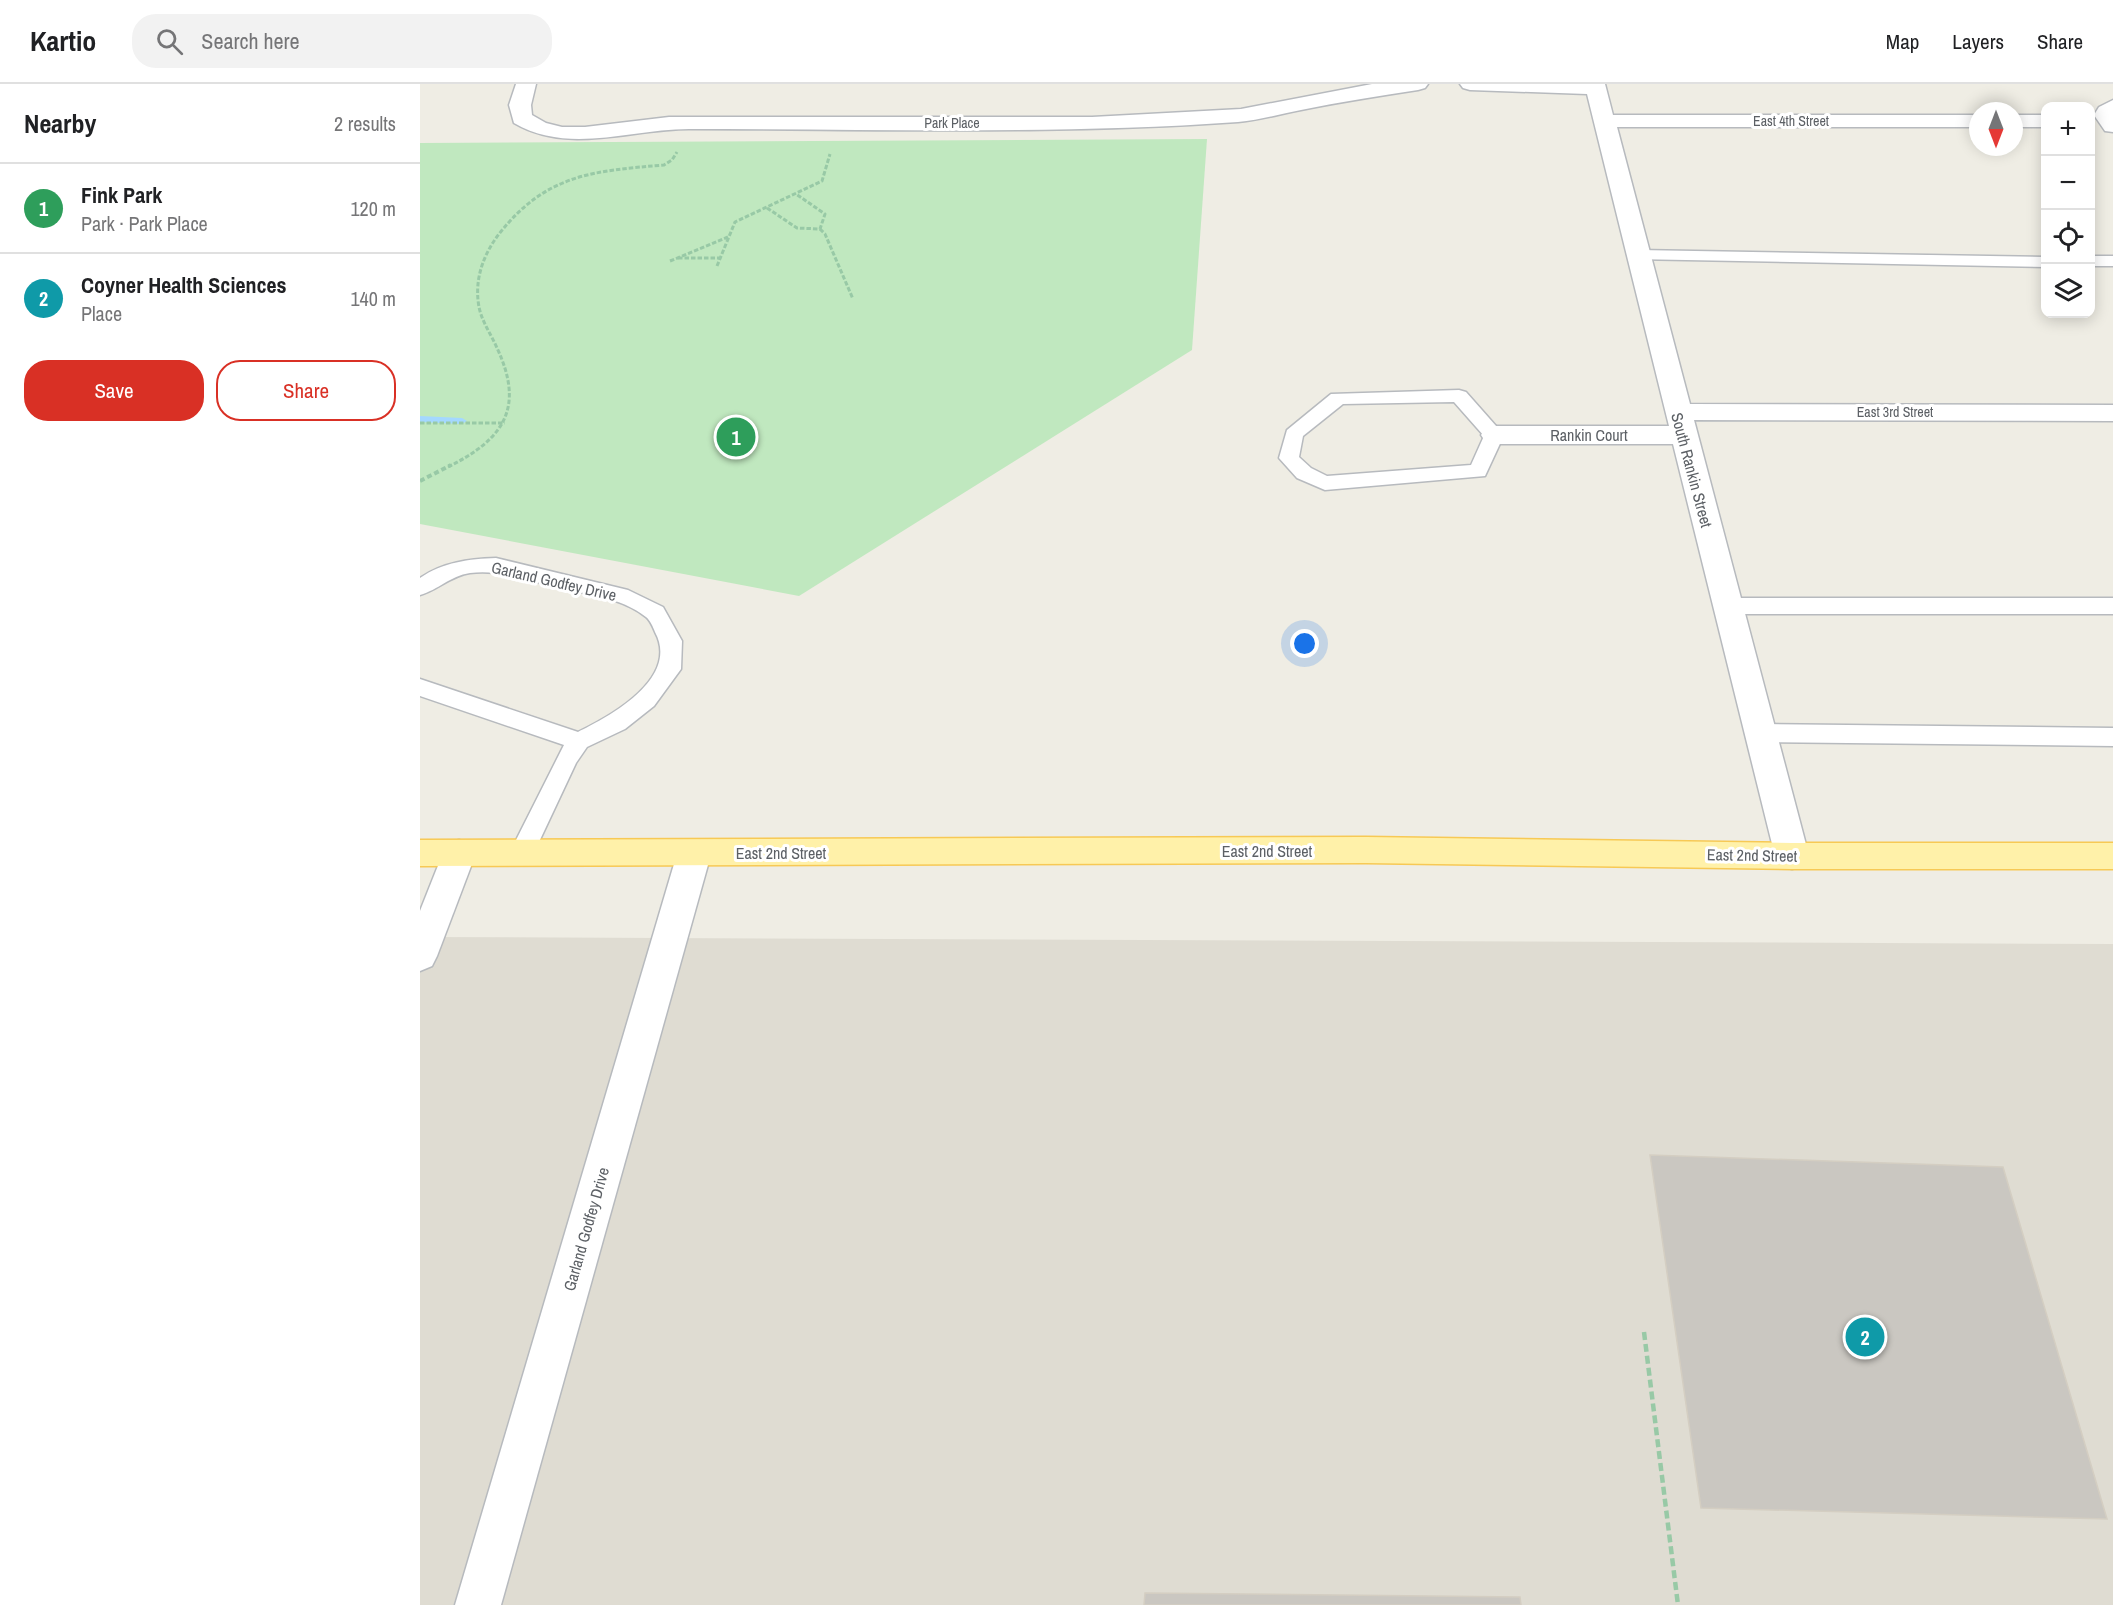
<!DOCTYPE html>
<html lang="en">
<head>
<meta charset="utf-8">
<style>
	body { margin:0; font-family:"Archivo Narrow",sans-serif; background:#f2f2f2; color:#202124 }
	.controls { position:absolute; right:18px; top:18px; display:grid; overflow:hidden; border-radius:12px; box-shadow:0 3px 15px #0003 }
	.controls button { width:54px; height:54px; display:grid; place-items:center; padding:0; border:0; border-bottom:2px solid #e0e0e0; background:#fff; color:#202124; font:30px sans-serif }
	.compass { position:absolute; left:1549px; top:18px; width:54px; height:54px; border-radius:50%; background:#fff; box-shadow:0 3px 15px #0003; rotate:180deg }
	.you { position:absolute; left:885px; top:560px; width:21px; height:21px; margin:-15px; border:4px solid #fff; border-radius:50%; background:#1a73e8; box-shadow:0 0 0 9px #1a73e833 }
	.badge { display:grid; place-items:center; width:39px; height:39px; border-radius:50%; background:#d93025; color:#fff; font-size:20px; font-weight:700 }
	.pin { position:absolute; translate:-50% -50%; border:3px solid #fff; box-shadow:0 2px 6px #0006 }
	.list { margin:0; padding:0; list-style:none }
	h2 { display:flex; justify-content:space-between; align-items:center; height:78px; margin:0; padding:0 24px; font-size:26px }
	h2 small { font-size:20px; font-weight:400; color:#757577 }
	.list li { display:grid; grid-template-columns:39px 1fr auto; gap:18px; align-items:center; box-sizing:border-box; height:90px; padding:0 24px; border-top:2px solid #e0e0e0 }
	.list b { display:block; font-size:22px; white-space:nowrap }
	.list p { margin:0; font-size:20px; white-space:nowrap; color:#757577 }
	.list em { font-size:20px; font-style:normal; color:#757577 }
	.actions { display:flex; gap:12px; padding:18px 24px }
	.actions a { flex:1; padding:14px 0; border:2px solid #d93025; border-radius:24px; text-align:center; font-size:21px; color:#d93025 }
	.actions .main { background:#d93025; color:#fff }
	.icon { flex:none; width:33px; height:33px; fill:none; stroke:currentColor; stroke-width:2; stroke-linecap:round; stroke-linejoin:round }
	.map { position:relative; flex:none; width:1693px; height:1521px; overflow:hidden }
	header { display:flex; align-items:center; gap:36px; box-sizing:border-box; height:84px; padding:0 30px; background:#fff; border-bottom:2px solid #e0e0e0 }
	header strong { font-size:28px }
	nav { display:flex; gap:33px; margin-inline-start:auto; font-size:21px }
	.search { width:420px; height:54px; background:#f2f2f2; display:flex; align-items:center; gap:15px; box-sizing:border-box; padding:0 21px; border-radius:24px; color:#757577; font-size:22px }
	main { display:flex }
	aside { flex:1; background:#fff }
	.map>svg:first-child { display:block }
	.education { fill:#dfdcd2 }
	.green { fill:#c0e8bf }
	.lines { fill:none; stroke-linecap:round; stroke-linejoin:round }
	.stream { fill:#a4d8ff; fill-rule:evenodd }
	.building { fill:#cac7c1; stroke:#d4cec2; stroke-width:1.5 }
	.lane-casing { stroke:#b7babe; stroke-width:3 }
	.street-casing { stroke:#b7babe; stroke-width:3 }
	.primary-casing { stroke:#f7c955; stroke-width:3 }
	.path-far2 { stroke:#98c9a6; stroke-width:3; stroke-dasharray:4.5 2; stroke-linecap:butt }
	.path-far1 { stroke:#98c9a6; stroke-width:4; stroke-dasharray:5 3; stroke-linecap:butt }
	.path { stroke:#98c9a6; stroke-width:4.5; stroke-dasharray:8 4; stroke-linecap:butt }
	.lane { fill:#fff; fill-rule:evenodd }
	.street { fill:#fff; fill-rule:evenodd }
	.primary { fill:#fff1a9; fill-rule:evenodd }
	.labels { text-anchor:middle; stroke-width:6; stroke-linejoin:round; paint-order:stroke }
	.far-street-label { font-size:14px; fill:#5c6065; stroke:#fff }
	.street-label { font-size:16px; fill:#5c6065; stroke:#fff }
</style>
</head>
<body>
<header>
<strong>Kartio</strong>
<div class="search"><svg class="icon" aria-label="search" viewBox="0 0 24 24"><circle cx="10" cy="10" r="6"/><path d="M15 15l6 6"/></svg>Search here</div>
<nav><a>Map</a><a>Layers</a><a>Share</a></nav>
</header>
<main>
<aside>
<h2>Nearby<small>2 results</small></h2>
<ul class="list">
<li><span class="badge" style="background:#2e9e5b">1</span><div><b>Fink Park</b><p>Park · Park Place</p></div><em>120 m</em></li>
<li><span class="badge" style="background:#0f9aa8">2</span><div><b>Coyner Health Sciences</b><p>Place</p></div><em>140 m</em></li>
</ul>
<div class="actions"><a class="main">Save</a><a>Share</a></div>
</aside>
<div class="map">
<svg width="1693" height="1521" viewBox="0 0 1693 1521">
	<rect width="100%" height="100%" fill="#efede4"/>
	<path class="education" d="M0,853L1693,860V1521H0Z"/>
	<path class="green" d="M787,55L772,266L379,512L0,440V59Z"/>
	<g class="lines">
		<path class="stream" d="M0,332L42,334L47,337L42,340L0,338Z"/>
	</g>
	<g class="building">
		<path d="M1230,1071L1583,1083L1687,1435L1281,1424Z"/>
		<path d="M725,1509L1100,1513L1101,1521H724Z"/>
	</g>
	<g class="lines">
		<g class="lane-casing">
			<g id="lane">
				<path d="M1218,166L1626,173V183L1212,175L1209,171L1212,167Z"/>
				<rect x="1670" y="172" width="23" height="10"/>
				<path d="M1039,306L1046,308L1084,351L1065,392L905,406L877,394L859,374L867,346L911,310ZM1034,318L1064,352L1051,381L907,392L891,384L879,373L883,352L923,320Z"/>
				<path d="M76,474L208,506L243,523L262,557L261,585L234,622L205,645L167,663L156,679L110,777L101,780L92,777L89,770L144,661L0,612V595L158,648C191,632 260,594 235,548C233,543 230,536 226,533C201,513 164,510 135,503C108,496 78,485 50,489C30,492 18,506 0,511V494C23,478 49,475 76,474Z"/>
				<path d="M1308,514H1693V530H1308L1301,527L1297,522L1301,517Z"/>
				<path d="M1341,640L1693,644V662L1341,658L1333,655L1330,649L1333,643Z"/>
			</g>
		</g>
		<g class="street-casing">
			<g id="street">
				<path d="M96,0H116L111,21L112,31L126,39L142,43H165L249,33H672L821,25L952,0H1008L1005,4L998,6C959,12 920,18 881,26C860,30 839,36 818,38C635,51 452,45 269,45C210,45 149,71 94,39L89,21Z"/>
				<path d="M1040,0H1185L1193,31H1558V43H1197L1270,320L1693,321V337L1274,336L1389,772L1384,782L1372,785L1360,782L1355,772L1253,360H1074L1065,357L1061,351L1065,345L1074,342H1249L1167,10L1050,6L1043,4Z"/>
				<path d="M1693,16V48L1685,47L1674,31L1679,23Z"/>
				<rect x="1594" y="31" width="32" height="12"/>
				<path d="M39,756L51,759L56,769L17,872L12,882L0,887V827L27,759Z"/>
				<path d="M274,757L286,760L291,770L81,1521H35L257,770L262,760Z"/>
			</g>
		</g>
		<g class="primary-casing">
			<path id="primary" d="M946,753L1372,759H1693V785H1372L946,779L0,782V756Z"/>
		</g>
		<g class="path-far2">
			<path d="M347,124L377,144L400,145L405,130L376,110"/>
			<path d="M400,145L405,150L433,215"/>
			<path d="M258,174H300"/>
			<path d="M250,177L308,153"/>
			<path d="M297,182L315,138L402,97L410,70"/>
			<path d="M0,339H85"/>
			<path d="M28,383C84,355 105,324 77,264C71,250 62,238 59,223C54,196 63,171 79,150C126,90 173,87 244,81L252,76L257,68"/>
		</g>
		<path class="path-far1" d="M0,397L31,381"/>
		<path class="path" d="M1224,1248L1258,1521"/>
		<use href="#lane" class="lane"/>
		<use href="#street" class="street"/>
		<use href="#primary" class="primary"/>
	</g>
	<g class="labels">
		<g class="far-street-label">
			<text x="1371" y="42">East 4th Street</text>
			<text x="532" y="44">Park Place</text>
			<text x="1475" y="333">East 3rd Street</text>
		</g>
		<g class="street-label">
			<text x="1169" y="357">Rankin Court</text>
			<text transform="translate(1272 386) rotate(75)" y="6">South Rankin Street</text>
			<text transform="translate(134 497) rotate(13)" y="6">Garland Godfey Drive</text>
			<text x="847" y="773">East 2nd Street</text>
			<text x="361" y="775">East 2nd Street</text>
			<text transform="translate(1332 771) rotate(1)" y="6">East 2nd Street</text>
			<text transform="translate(166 1145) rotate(-74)" y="6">Garland Godfey Drive</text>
		</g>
	</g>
</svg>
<div class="controls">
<button>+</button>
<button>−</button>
<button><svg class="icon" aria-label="locate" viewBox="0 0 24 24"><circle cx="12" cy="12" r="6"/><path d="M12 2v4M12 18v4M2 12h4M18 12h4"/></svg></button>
<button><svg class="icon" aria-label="layers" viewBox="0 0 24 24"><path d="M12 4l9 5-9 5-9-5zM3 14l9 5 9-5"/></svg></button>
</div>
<svg class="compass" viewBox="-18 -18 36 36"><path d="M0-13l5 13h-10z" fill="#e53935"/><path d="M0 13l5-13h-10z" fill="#757577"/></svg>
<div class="you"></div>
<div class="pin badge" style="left:316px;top:353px;background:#2e9e5b">1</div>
<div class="pin badge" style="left:1445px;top:1253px;background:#0f9aa8">2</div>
</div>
</main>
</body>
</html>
